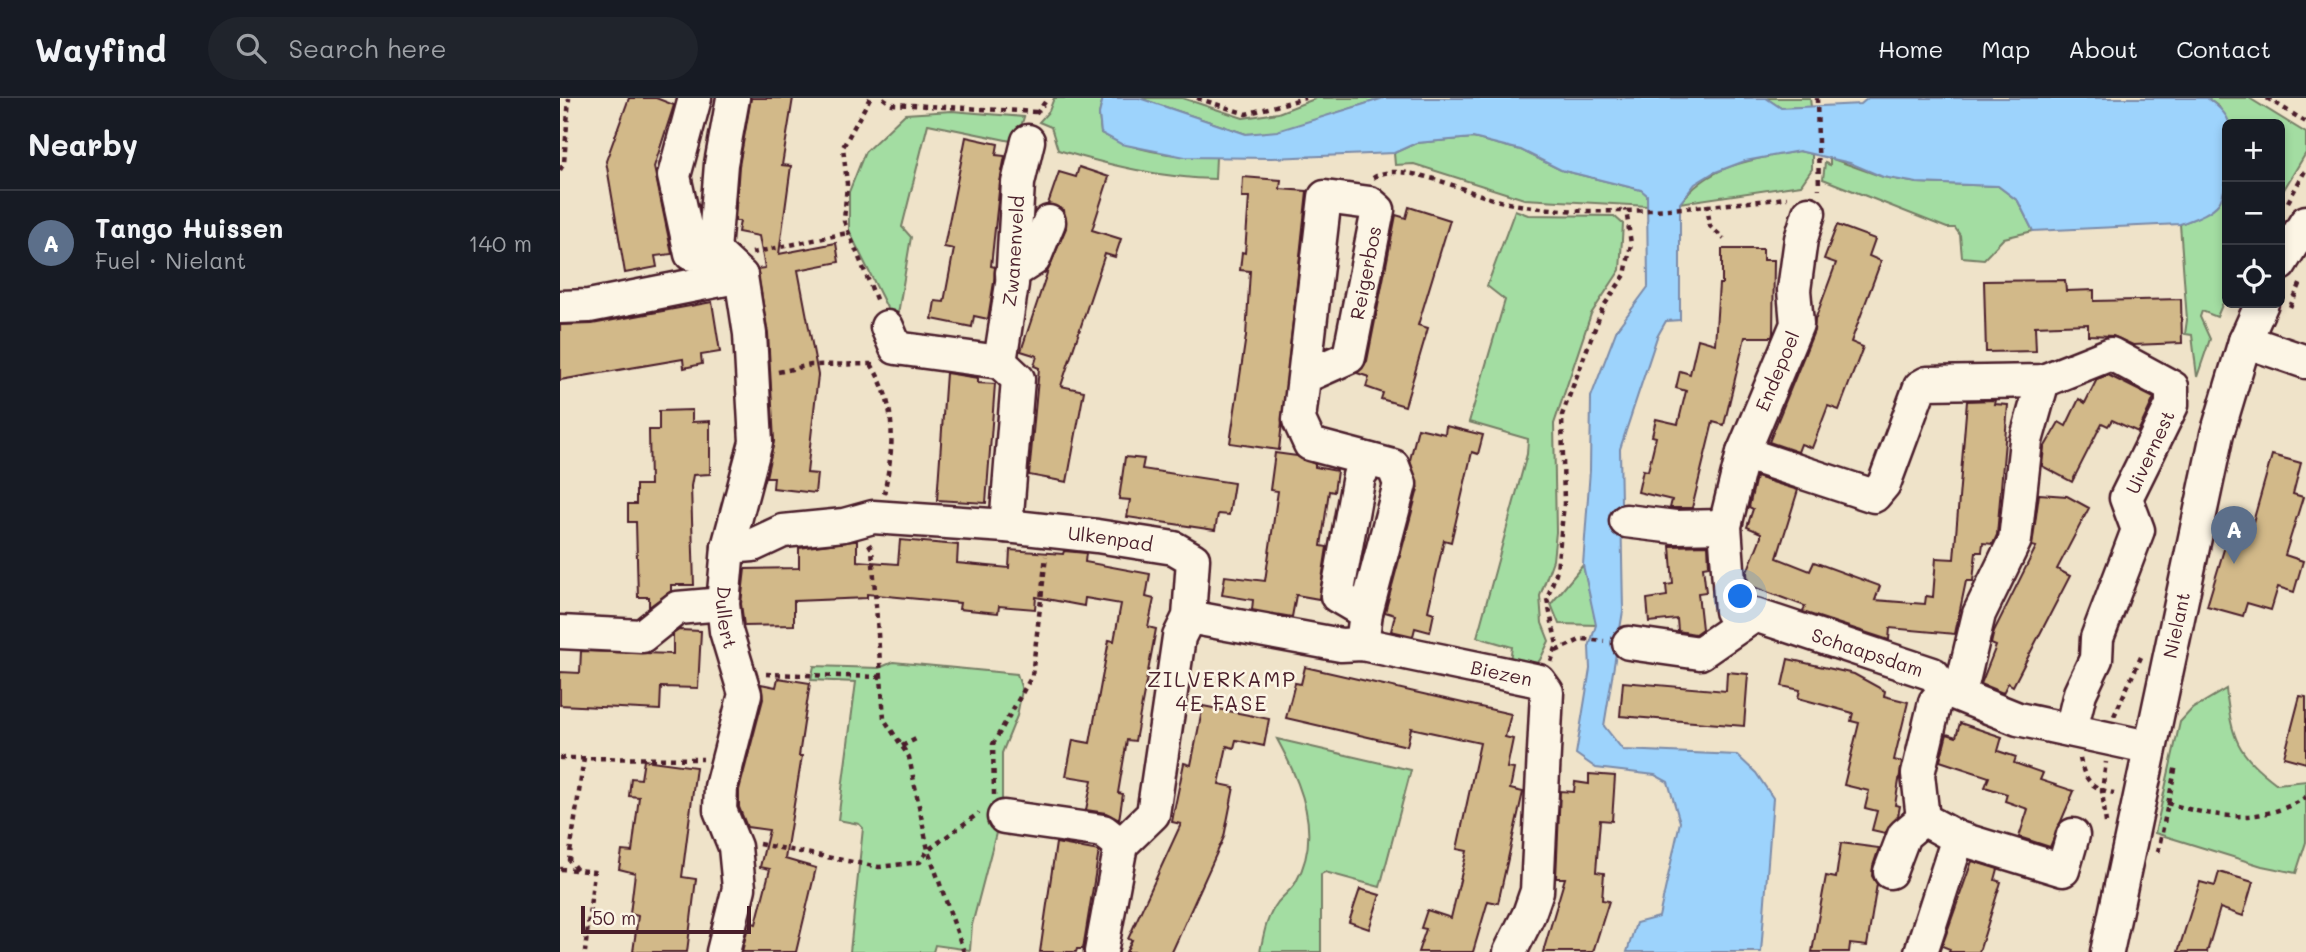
<!DOCTYPE html>
<html lang="en">
<head>
<meta charset="utf-8">
<style>
	body { margin:0; font-family:Mali,sans-serif; background:#20242c; color:#f1f3f6 }
	.controls { position:absolute; right:21px; top:21px; display:grid; overflow:hidden; border-radius:10px; box-shadow:0 4px 10px #0003 }
	.controls button { width:63px; height:63px; display:grid; place-items:center; padding:0; border:0; border-bottom:2px solid #363941; background:#171b24; color:#f1f3f6; font:35px sans-serif }
	.scale { position:absolute; left:21px; bottom:18px; width:170px; box-sizing:border-box; padding-left:7px; border:4px solid #4a1f2b; border-top:0; font-size:19px; line-height:24px; white-space:nowrap; color:#4a1f2b; -webkit-text-stroke:5px #fcf5e5; paint-order:stroke }
	.you { position:absolute; left:1181px; top:499px; width:24px; height:24px; margin:-18px; border:5px solid #fff; border-radius:50%; background:#1a73e8; box-shadow:0 0 0 10px #1a73e833 }
	.badge { display:grid; place-items:center; width:46px; height:46px; border-radius:50%; background:#c8321e; color:#fff; font-size:23px; font-weight:700 }
	.pin { position:absolute; translate:-50% -58px; filter:drop-shadow(0 2px 4px #0008) }
	.pin::after { content:''; position:absolute; top:37px; width:24px; height:21px; background:inherit; clip-path:polygon(0 0,100% 0,50% 100%) }
	.list { margin:0; padding:0; list-style:none }
	h2 { display:flex; justify-content:space-between; align-items:center; height:91px; margin:0; padding:0 28px; font-size:30px }
	h2 small { font-size:23px; font-weight:400; color:#9ea1a6 }
	.list li { display:grid; grid-template-columns:46px 1fr auto; gap:21px; align-items:center; box-sizing:border-box; height:105px; padding:0 28px; border-top:2px solid #363941 }
	.list b { display:block; font-size:26px; white-space:nowrap }
	.list p { margin:0; font-size:23px; white-space:nowrap; color:#9ea1a6 }
	.list em { font-size:23px; font-style:normal; color:#9ea1a6 }
	.icon { flex:none; width:38px; height:38px; fill:none; stroke:currentColor; stroke-width:2; stroke-linecap:round; stroke-linejoin:round }
	.map { position:relative; flex:none; width:1746px; height:854px; overflow:hidden }
	header { display:flex; align-items:center; gap:42px; box-sizing:border-box; height:98px; padding:0 35px; background:#171b24; border-bottom:2px solid #363941 }
	header strong { font-size:33px }
	nav { display:flex; gap:38px; margin-inline-start:auto; font-size:24px }
	.search { width:490px; height:63px; background:#20242c; display:flex; align-items:center; gap:18px; box-sizing:border-box; padding:0 24px; border-radius:38px; color:#9ea1a6; font-size:26px }
	main { display:flex }
	aside { flex:1; background:#171b24 }
	.map>svg:first-child { display:block }
	.green { fill:#a3dda2; stroke:#767e66; stroke-width:2 }
	.water { fill:#9dd3fc; stroke:#7c8ba8; stroke-width:2 }
	.building { fill:#d2b989; stroke:#4a1f2b; stroke-width:2 }
	.lines { fill:none; stroke-linecap:round; stroke-linejoin:round }
	.minor-casing { stroke:#4a1f2b; stroke-width:37 }
	.path { stroke:#4a1f2b; stroke-width:4.5; stroke-dasharray:5 5; stroke-linecap:butt }
	.minor { stroke:#fcf5e5; stroke-width:32 }
	.labels { text-anchor:middle; stroke-width:5; stroke-linejoin:round; paint-order:stroke }
	.street-label { font-size:19px; fill:#4a1f2b; stroke:#fcf5e5 }
	.neighbourhood-label { font-size:21px; letter-spacing:2px; fill:#4a1f2b; stroke:#fcf5e5 }
</style>
</head>
<body>
<header>
<strong>Wayfind</strong>
<div class="search"><svg class="icon" aria-label="search" viewBox="0 0 24 24"><circle cx="10" cy="10" r="6"/><path d="M15 15l6 6"/></svg>Search here</div>
<nav><a>Home</a><a>Map</a><a>About</a><a>Contact</a></nav>
</header>
<main>
<aside>
<h2>Nearby<small></small></h2>
<ul class="list">
<li><span class="badge" style="background:#5c6f8a">A</span><div><b>Tango Huissen</b><p>Fuel · Nielant</p></div><em>140 m</em></li>
</ul>
</aside>
<div class="map">
<svg width="1746" height="854" viewBox="0 0 1746 854">
	<rect width="100%" height="100%" fill="#efe3c9"/>
	<filter id="ink" filterUnits="userSpaceOnUse"><feTurbulence type="fractalNoise" baseFrequency=".0143" numOctaves="2"/><feDisplacementMap in="SourceGraphic" scale="14" xChannelSelector="R" yChannelSelector="G"/><feConvolveMatrix kernelMatrix="1 2 1 2 8 2 1 2 1" color-interpolation-filters="sRGB"/></filter>
	<g filter="url(#ink)">
		<g class="green">
			<path d="M494,0H543L539,16L541,35C576,54 617,59 656,59L655,81C601,80 549,67 498,52L491,29L479,24L489,13Z"/>
			<path d="M579,0H622L683,20L718,15L757,0H824L717,34L686,36Z"/>
			<path d="M1206,0H1250L1251,9L1221,10Z"/>
			<path d="M1647,0H1689L1746,35V55L1720,98V26H1669L1659,9Z"/>
			<path d="M392,13L464,19L456,44L368,26L342,129L351,139L336,228L289,133V94L305,54L345,16Z"/>
			<path d="M913,40L961,52L1001,72L1082,92L1087,97L1088,108L964,101L854,66L835,67L834,55L856,45Z"/>
			<path d="M1239,53L1252,56V71L1241,87L1120,105C1151,65 1192,62 1239,53Z"/>
			<path d="M1270,60L1323,79L1357,85L1438,88L1458,103L1473,133L1444,140L1424,161L1402,159L1400,137L1395,130H1387L1263,81L1265,65L1270,67Z"/>
			<path d="M1667,83V195L1657,219L1642,213L1640,219L1650,241L1637,279L1632,237L1625,236L1627,222L1620,126C1648,116 1657,110 1667,83Z"/>
			<path d="M955,112L968,117L1054,118L1063,126L1060,172L1031,216L994,326L996,434L993,462L980,498L982,525L989,543L980,562L969,573L949,569L952,549L917,539L967,356L968,341L909,324L945,202L927,188Z"/>
			<path d="M1023,467L1037,527L999,526L991,506Z"/>
			<path d="M333,564L457,576L462,592L457,618L442,655V712L412,827L410,852L375,847L373,854H290L303,730L299,726L278,722L296,584L251,582L254,568L319,570Z"/>
			<path d="M1666,591C1672,641 1676,655 1717,686L1746,683V744L1736,775L1702,768L1595,735L1620,624L1632,611Z"/>
			<path d="M717,641L851,672L820,789L765,774L761,776V854H700C704,835 706,820 718,804C724,797 732,791 736,784C763,736 741,685 717,641Z"/>
		</g>
		<path class="water" d="M543,0H579L686,36L717,33L824,0H1206L1221,10L1301,6L1308,0H1647C1655,6 1667,15 1669,25C1671,36 1668,93 1659,105C1650,116 1633,121 1620,126L1473,133L1458,103L1438,88L1357,85L1323,79L1290,65L1239,53L1185,63L1153,75L1135,86L1120,105V222L1106,223L1097,239L1060,351L1063,513L1044,628L1063,652L1177,657L1196,675L1213,700L1201,854H1067L1076,825L1099,819L1120,724L1108,684L1095,677L1036,670L1016,656L1030,571L1029,549L1036,527L1023,467L1030,372L1031,299L1057,231L1088,189L1087,97L1081,92L1001,72L961,52L913,40L856,45L834,55L712,60L625,59L561,46L541,35L539,16Z"/>
		<g class="building">
			<path d="M69,0H96L114,7L94,69L112,156L95,158L97,169L65,175L46,63Z"/>
			<path d="M191,0H233L222,67L231,68L219,156L276,145L279,164L238,172L258,277L247,375L257,376L255,395L213,390L214,379H206L214,343L208,235L197,171L205,170L199,138L178,134L180,123H175L179,68Z"/>
			<path d="M406,39L438,46L436,57L445,58L440,84L431,168L435,169L434,184L428,221L414,218L412,229L372,221L375,203L384,204L394,151L384,149Z"/>
			<path d="M519,69L549,79L532,132L561,141L555,159L545,156L501,288L524,293L507,384L469,377L479,270L474,268L477,258L461,253L488,172L506,130L504,112L488,106L499,74L516,79Z"/>
			<path d="M683,79L721,82L720,91L747,93L719,352L670,345L686,238L690,173L680,172L682,154L685,155L689,99H682Z"/>
			<path d="M849,109L890,122L858,227L868,230L845,308L821,301L823,295L806,289L809,279L797,275L807,263L836,117L846,120Z"/>
			<path d="M1277,127L1315,141L1309,158L1321,163L1291,244L1303,249L1279,312L1268,308L1252,350L1241,346L1238,354L1209,344L1254,233L1255,222L1276,165L1264,161Z"/>
			<path d="M1162,151H1203V162H1214L1213,235L1212,239H1185L1164,327L1153,324L1132,410H1110L1112,402L1078,394L1083,372L1088,373L1096,339L1092,338L1096,321L1118,326L1126,293L1116,290L1120,273L1130,276L1138,241L1155,246L1159,186H1162Z"/>
			<path d="M1505,182L1506,193L1534,192V203L1621,201L1622,245L1573,247L1553,238L1528,237V226L1500,227L1475,228L1476,253L1426,254L1424,183Z"/>
			<path d="M152,204L160,254L141,257L142,266L124,270L123,261L0,282V227L32,226Z"/>
			<path d="M386,275L418,280V285L435,286L426,405L377,402Z"/>
			<path d="M1548,277L1594,300L1578,334L1552,322L1548,328L1542,325L1512,384L1482,368L1484,350L1499,324L1506,328L1519,301L1525,305L1537,281Z"/>
			<path d="M1435,302L1434,306L1448,307L1437,437L1433,446L1423,445L1422,454H1416L1413,483H1406L1395,536L1330,530L1329,542L1243,514L1245,508L1188,487L1187,474L1201,439V435L1187,429L1193,411L1189,409L1196,379L1238,392L1217,460L1250,473L1254,464L1320,488L1315,502L1365,506L1366,498L1373,499L1376,460L1394,461L1407,303Z"/>
			<path d="M132,312V324L150,323V376L133,377L131,388L134,487H111V493L89,509V499H78L76,424H68V406H76V387H90L89,332H99V313Z"/>
			<path d="M886,328L923,337L918,356L912,354L891,444L884,442L868,513L874,515L870,534L855,530L853,538L831,533L835,517L825,514L858,391L850,362L858,330L885,336Z"/>
			<path d="M715,355L737,358L755,366V369L777,373L774,394L769,393L761,448L767,449L759,501L736,497L732,519L692,512L693,502L662,497L665,478L705,483L718,393L710,392Z"/>
			<path d="M1712,357L1741,365L1733,396L1743,399L1725,457L1743,463L1734,494L1718,489L1711,512L1687,505L1683,518L1647,508L1674,418L1693,424Z"/>
			<path d="M565,359L584,361L582,371L674,385L669,417L658,416L655,432L567,419L570,402L559,401Z"/>
			<path d="M1479,396L1507,398L1529,410L1497,471L1510,478L1453,588L1448,585L1443,595L1421,586L1436,548L1431,546L1434,533L1476,449L1472,448Z"/>
			<path d="M340,442L398,447L397,465L449,470L450,452L503,456L504,453L526,455L525,464L590,476L586,499L594,501L588,529L596,531L575,643L567,642L558,695L563,696L559,722L546,715L526,712L532,682L506,678L513,642L530,645L549,542L554,543L561,506L525,500L524,508L476,499L475,511L439,508L438,515L399,511L400,505L307,496V500L234,503V527L184,528L181,506L185,471L239,470V450L294,443H297V463L338,466Z"/>
			<path d="M1148,447L1149,468L1143,469L1146,494L1138,495L1142,531L1135,536L1118,533L1117,521L1089,524L1087,501L1107,498L1106,487L1113,486L1110,448Z"/>
			<path d="M119,532L141,533L138,590L101,589L100,612L0,607V574L20,575L21,553L113,556V536Z"/>
			<path d="M1228,561L1294,576L1325,593L1324,598L1348,604L1334,662L1342,664L1335,707L1340,708L1338,718L1325,735L1312,732L1317,713L1305,710L1309,693L1284,687L1299,625L1291,623L1293,615L1238,600L1240,592L1222,588Z"/>
			<path d="M745,569L951,616L945,639L953,641L947,670L954,671L950,691L963,694L938,805L928,803L913,854H858L866,831L861,830L867,812L891,820L907,753L897,751L920,645L851,630L847,648L726,620L735,585L741,586Z"/>
			<path d="M1167,574L1188,576L1184,628L1060,618L1063,584L1166,593Z"/>
			<path d="M218,580L250,585L239,658H242L225,761L256,770L236,854H182L189,824L196,826L210,771L200,769L209,732L187,729L179,709V692L203,601L201,586L216,589Z"/>
			<path d="M1740,598L1746,599V665L1724,659Z"/>
			<path d="M643,608L709,621L704,648L676,642L674,650L667,648L659,686L674,689L664,739L612,854H566L572,842L568,841L621,726L612,724L614,713L624,665L631,667Z"/>
			<path d="M1400,625L1442,639L1438,653L1456,659L1454,665L1483,675L1480,682L1514,693L1490,749L1459,739L1468,711L1445,703L1447,696L1425,689L1429,679L1380,663L1387,636L1396,639Z"/>
			<path d="M84,662L136,669L122,779L136,781L127,854H73L78,818L70,816L75,775L59,771L62,753L72,754L79,699L69,698L71,680L81,681Z"/>
			<path d="M1029,676L1055,678L1052,723L1040,722L1036,774L1044,775L1042,802L1049,803L1033,854H983L1005,780H996L1000,693L1014,694L1015,684L1029,686Z"/>
			<path d="M496,745L539,753L523,851H517L516,854H480Z"/>
			<path d="M1281,745L1319,750L1313,768L1312,778L1317,786L1307,848L1290,846L1289,854H1252L1266,778L1276,780Z"/>
			<path d="M1412,763L1438,771L1435,782L1441,784L1419,854H1389L1390,851L1382,848Z"/>
			<path d="M1659,774L1693,784L1683,818L1660,810L1647,854H1618L1640,784L1655,788Z"/>
			<path d="M800,791L820,797L809,831L789,824Z"/>
		</g>
		<g class="lines">
			<g class="minor-casing">
				<g id="minor">
					<path d="M135,0L114,78L131,156L154,153L161,66L173,0"/>
					<path id="s1" d="M154,153L181,178L190,236L196,344L168,449L163,506L166,533L185,596L161,689L160,712L175,749L179,790L163,854"/>
					<path d="M1720,166L1746,124"/>
					<path d="M452,175L474,161L489,124"/>
					<path d="M0,209L29,208L181,178"/>
					<path d="M327,229L336,250L440,264L458,281L446,428"/>
					<path d="M1685,243L1746,264"/>
					<path id="s2" d="M440,264L452,186L458,85L468,43"/>
					<path id="s3" d="M744,279L789,259L818,112L810,105L765,99L739,322L750,346L833,368L840,386L806,515L802,546"/>
					<path d="M1483,283L1466,343L1455,442L1419,516L1403,583L1386,592L1375,604L1358,676L1363,721L1398,740L1503,772L1513,737"/>
					<path d="M1183,355L1314,398L1324,386L1360,289L1367,285L1483,283L1551,256L1612,289V307L1566,400L1578,432L1537,540L1536,561L1520,595L1511,632"/>
					<path d="M1066,423L1115,429L1165,428"/>
					<path id="s4" d="M168,449L193,447L223,433L284,427L313,419L446,428L537,438L614,450L633,461L629,519L619,539L593,716L561,747L541,854"/>
					<path d="M806,515L777,498L799,378L809,362"/>
					<path id="s5" d="M629,519L781,547L802,546L979,583L987,594L977,793L969,816L950,854"/>
					<path id="s6" d="M1180,527L1171,513L1165,428L1183,355L1237,226L1234,192L1241,141L1249,115"/>
					<path d="M0,534L82,538L117,510L163,506"/>
					<path id="s7" d="M1069,545L1140,555L1195,517L1373,576L1386,592L1458,621L1588,649"/>
					<path d="M444,719L543,733L561,747"/>
					<path d="M1330,774L1344,737L1363,721"/>
					<path d="M1361,854L1398,740"/>
					<path id="s8" d="M1547,854L1657,336L1685,243L1702,205"/>
				</g>
			</g>
			<g class="path">
				<path d="M310,0L283,49L287,86L284,123L318,206"/>
				<path d="M323,0L332,6L477,14"/>
				<path d="M637,0L686,16L745,0"/>
				<path d="M1257,0L1259,91"/>
				<path d="M1707,0L1746,24"/>
				<path d="M476,16L488,0"/>
				<path d="M0,72L4,65L9,0"/>
				<path d="M813,80C840,60 909,96 940,103C1021,123 1144,109 1227,100"/>
				<path d="M1728,104L1746,71"/>
				<path d="M1147,106L1150,128L1164,141"/>
				<path d="M192,155L287,135"/>
				<path d="M1730,209L1742,182"/>
				<path d="M311,266C338,310 334,347 324,396"/>
				<path d="M218,274L251,267L311,266L313,260"/>
				<path d="M309,446L312,451L324,621L349,659L368,752L404,854"/>
				<path d="M996,553L1022,541L1044,543"/>
				<path d="M991,564L997,547L987,501L997,472L1004,406L1002,317L1043,209L1065,177L1071,146L1066,111"/>
				<path d="M206,576L321,579"/>
				<path d="M1554,618L1581,559"/>
				<path d="M342,648L356,641"/>
				<path d="M0,660L143,661"/>
				<path d="M24,660L9,762L17,772L34,774L25,854"/>
				<path d="M1520,660C1524,682 1532,691 1554,695"/>
				<path d="M434,697L433,646L472,578L486,458"/>
				<path d="M1607,705C1656,720 1701,727 1746,699"/>
				<path d="M1546,725L1542,693L1546,664"/>
				<path d="M199,746L319,769L360,764L368,752L419,715"/>
				<path d="M1598,754L1616,667"/>
				<path d="M0,771L17,772"/>
			</g>
			<use href="#minor" class="minor"/>
		</g>
	</g>
	<g class="labels">
		<g class="street-label">
			<text dy="7" stroke="none"><textPath href="#s2" startOffset="112">Zwanenveld</textPath></text>
			<text dy="7" stroke="none"><textPath href="#s3" startOffset="135">Reigerbos</textPath></text>
			<text dy="7" stroke="none"><textPath href="#s6" startOffset="266">Endepoel</textPath></text>
			<text transform="translate(1590 354) rotate(-65)" y="7">Uivernest</text>
			<text dy="7" stroke="none"><textPath href="#s4" startOffset="388">Ulkenpad</textPath></text>
			<text dy="7" stroke="none"><textPath href="#s1" startOffset="383">Dullert</textPath></text>
			<text dy="7" stroke="none"><textPath href="#s8" startOffset="334">Nielant</textPath></text>
			<text dy="7" stroke="none"><textPath href="#s7" startOffset="257">Schaapsdam</textPath></text>
			<text dy="7" stroke="none"><textPath href="#s5" startOffset="318">Biezen</textPath></text>
		</g>
		<g class="neighbourhood-label">
			<text x="662" y="589">ZILVERKAMP<tspan x="662" dy="24">4E FASE</tspan></text>
		</g>
	</g>
</svg>
<div class="controls">
<button>+</button>
<button>−</button>
<button><svg class="icon" aria-label="locate" viewBox="0 0 24 24"><circle cx="12" cy="12" r="6"/><path d="M12 2v4M12 18v4M2 12h4M18 12h4"/></svg></button>
</div>
<div class="scale">50 m</div>
<div class="you"></div>
<div class="pin badge" style="left:1674px;top:466px;background:#5c6f8a">A</div>
</div>
</main>
</body>
</html>
